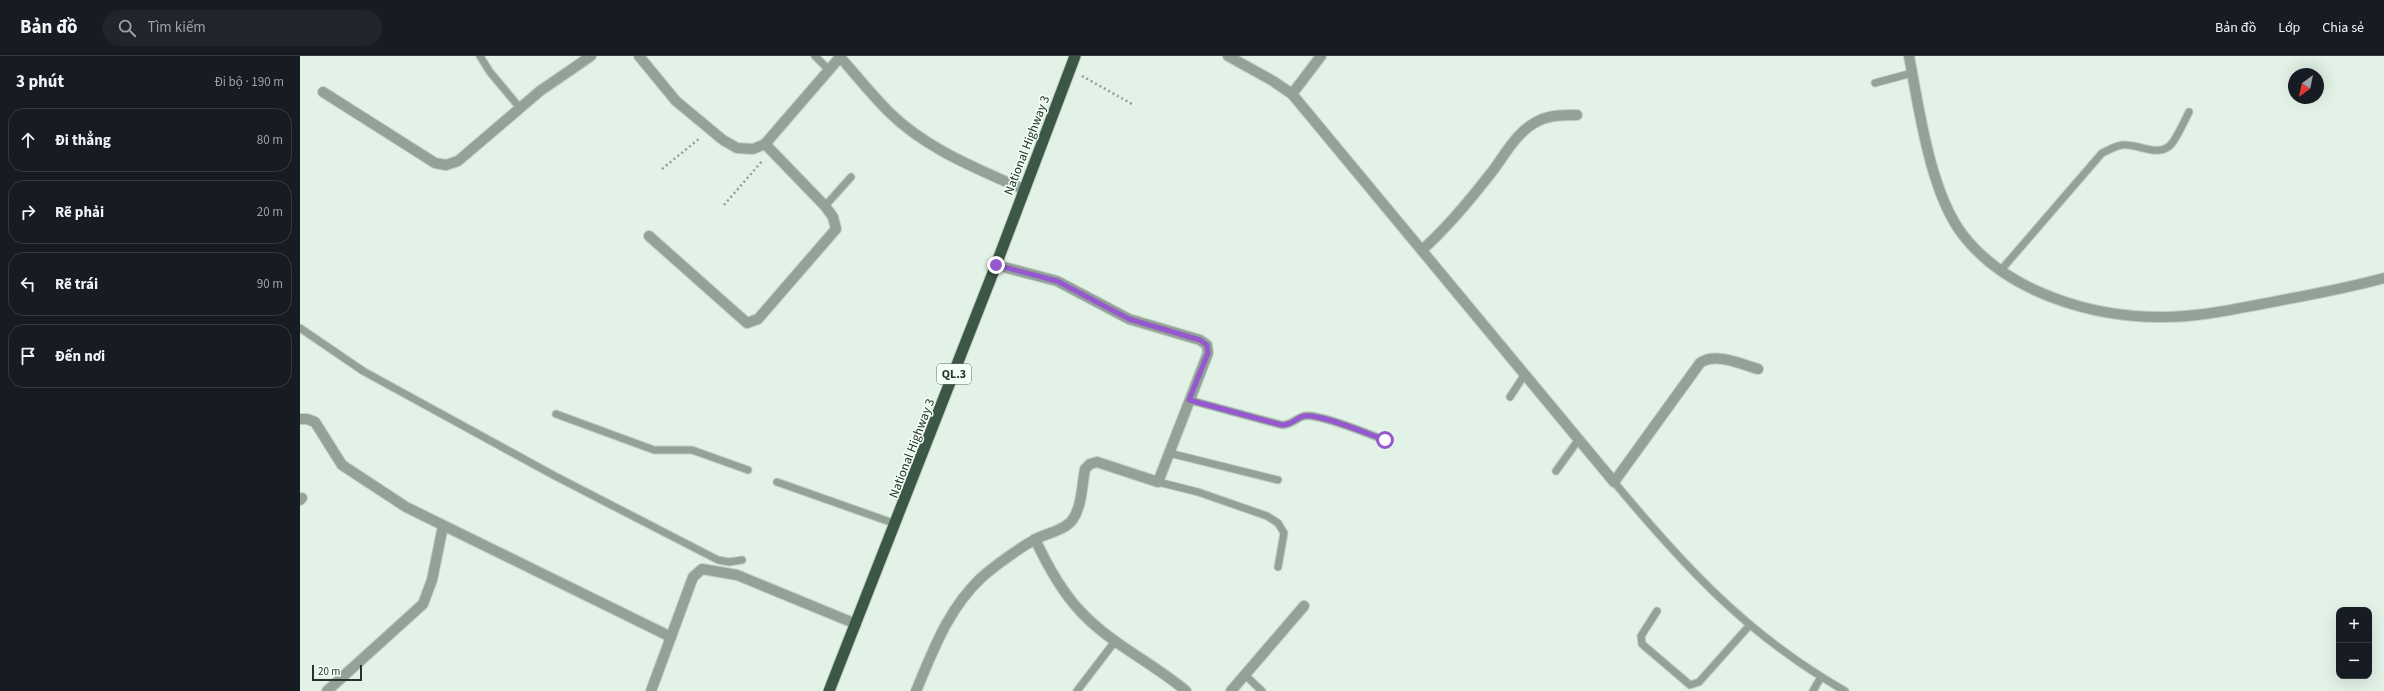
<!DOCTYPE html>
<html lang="vi">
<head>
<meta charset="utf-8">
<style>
	body { margin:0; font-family:"Source Sans 3",sans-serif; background:#20242c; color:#f1f3f6 }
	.controls { position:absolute; right:12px; bottom:12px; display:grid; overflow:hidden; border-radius:8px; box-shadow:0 4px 16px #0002 }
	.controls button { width:36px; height:36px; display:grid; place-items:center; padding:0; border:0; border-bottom:1px solid #363941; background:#171b24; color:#f1f3f6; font:20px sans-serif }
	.compass { position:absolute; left:1988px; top:12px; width:36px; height:36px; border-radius:50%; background:#171b24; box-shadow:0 4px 16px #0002; rotate:213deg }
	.scale { position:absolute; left:12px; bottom:10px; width:50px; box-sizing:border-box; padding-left:4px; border:2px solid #2a312c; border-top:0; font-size:11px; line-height:14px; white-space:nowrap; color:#2a312c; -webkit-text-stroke:3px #f1fff5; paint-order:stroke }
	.stop { position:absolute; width:12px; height:12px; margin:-9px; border:3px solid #9558ce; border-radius:50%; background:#fff }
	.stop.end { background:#9558ce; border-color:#fff; box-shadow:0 1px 4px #0008 }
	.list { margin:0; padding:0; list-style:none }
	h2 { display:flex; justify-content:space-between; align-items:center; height:52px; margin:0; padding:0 16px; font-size:17px }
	h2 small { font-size:13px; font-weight:400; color:#9ea1a6 }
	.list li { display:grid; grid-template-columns:26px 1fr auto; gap:12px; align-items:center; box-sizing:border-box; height:64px; margin:0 8px 8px; padding:0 8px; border:1px solid #363941; border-radius:16px }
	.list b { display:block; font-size:15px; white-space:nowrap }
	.list em { font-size:13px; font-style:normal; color:#9ea1a6 }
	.icon { flex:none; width:22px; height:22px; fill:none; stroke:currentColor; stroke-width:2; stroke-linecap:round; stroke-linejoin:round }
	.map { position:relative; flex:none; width:2084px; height:635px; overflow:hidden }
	header { display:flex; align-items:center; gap:24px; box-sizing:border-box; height:56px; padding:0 20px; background:#171b24; border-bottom:1px solid #363941 }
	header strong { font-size:19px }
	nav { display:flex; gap:22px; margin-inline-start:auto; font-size:14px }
	.search { width:280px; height:36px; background:#20242c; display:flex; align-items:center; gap:10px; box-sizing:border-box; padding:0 14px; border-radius:22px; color:#9ea1a6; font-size:15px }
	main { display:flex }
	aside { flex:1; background:#171b24 }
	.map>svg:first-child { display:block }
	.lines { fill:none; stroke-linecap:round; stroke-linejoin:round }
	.service-casing { stroke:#c1cfc5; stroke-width:9 }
	.minor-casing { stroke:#c1cfc5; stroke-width:12 }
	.trunk-casing { stroke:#c1cfc5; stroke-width:13 }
	.path { stroke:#939f96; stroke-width:2.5; stroke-dasharray:2 3; stroke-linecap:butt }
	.service { stroke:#93a197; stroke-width:7 }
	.minor { stroke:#93a197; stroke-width:10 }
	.trunk { stroke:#3c5745; stroke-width:11 }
	.route { stroke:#9558ce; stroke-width:5 }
	.labels { text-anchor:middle; stroke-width:3; stroke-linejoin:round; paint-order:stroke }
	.shield { fill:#f1fff5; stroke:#666f68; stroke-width:1 }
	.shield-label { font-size:12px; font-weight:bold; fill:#2a312c }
	.street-label { font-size:13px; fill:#2a312c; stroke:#f1fff5 }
</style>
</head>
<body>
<header>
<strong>Bản đồ</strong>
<div class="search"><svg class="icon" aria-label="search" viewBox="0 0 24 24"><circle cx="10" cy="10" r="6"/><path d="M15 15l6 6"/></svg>Tìm kiếm</div>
<nav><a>Bản đồ</a><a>Lớp</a><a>Chia sẻ</a></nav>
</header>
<main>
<aside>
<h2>3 phút<small>Đi bộ · 190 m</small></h2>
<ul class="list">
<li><svg class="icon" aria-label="ahead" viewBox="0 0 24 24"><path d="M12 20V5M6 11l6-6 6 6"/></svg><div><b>Đi thẳng</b></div><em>80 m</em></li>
<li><svg class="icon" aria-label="right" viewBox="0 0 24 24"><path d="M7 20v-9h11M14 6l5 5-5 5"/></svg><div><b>Rẽ phải</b></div><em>20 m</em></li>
<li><svg class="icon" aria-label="left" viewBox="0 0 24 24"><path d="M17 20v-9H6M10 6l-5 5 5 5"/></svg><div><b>Rẽ trái</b></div><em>90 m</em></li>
<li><svg class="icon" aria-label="arrive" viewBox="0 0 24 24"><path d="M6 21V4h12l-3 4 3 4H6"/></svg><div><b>Đến nơi</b></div></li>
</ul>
</aside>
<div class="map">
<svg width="2084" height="635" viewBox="0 0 2084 635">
	<rect width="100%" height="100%" fill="#e2f2e6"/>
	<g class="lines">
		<g class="service-casing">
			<g id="service">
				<path d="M180,0L190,16L220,52"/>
				<path d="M515,0L529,14"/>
				<path d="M1575,27L1612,17"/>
				<path d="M525,150L551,121"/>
				<path d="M1701,214L1802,97C1809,94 1815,90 1822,89C1839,87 1860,104 1873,86C1879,77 1884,66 1889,56"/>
				<path d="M0,272L63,315L255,420L418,504L429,506L442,504"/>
				<path d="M1210,341L1225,318"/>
				<path d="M889,344L982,369C992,369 996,362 1004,360C1019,357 1068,378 1085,384"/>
				<path d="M256,358L354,394H392L448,414"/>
				<path d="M869,397L978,424"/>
				<path d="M1256,415L1279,383"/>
				<path d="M477,426L596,468"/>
				<path d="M858,426L898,436L967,460L978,467L984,477L978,511"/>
				<path d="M1314,426C1384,510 1448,580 1545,635"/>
				<path d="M1357,555L1341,580L1342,588L1390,629L1399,626L1449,570"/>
				<path d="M945,619L962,635"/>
				<path d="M777,635L816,584"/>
				<path d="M1513,635L1521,621"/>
			</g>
		</g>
		<g class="minor-casing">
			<g id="minor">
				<path d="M339,0L376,45L423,84L437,92L453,93L465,88L541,0"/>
				<path d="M928,0L973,25L992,38L1314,426L1400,307C1415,296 1441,308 1458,313"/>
				<path d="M1609,0C1619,52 1630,137 1663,179C1708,237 1794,262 1864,261C1897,261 1930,254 1962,248C2003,240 2044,233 2084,222"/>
				<path d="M540,1C556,19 572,39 589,56C626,93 678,113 725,134"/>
				<path d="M23,36L135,107L146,109L158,105L240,35L291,0"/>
				<path d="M992,38L1021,0"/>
				<path d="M349,180L447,267L458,263L536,173L533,161L525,150L465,88"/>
				<path d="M1122,194C1148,171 1170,144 1191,117C1205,99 1216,76 1238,65C1250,59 1263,59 1277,59"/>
				<path d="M0,363H7L15,366L42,409L106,451L371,581"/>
				<path d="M0,444L2,442"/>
				<path d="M735,483C747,509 761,535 781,556C811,588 853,607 886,635"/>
				<path d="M27,635L123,548L132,524L143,470"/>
				<path d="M351,635L393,521L402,513L437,519L556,568"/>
				<path d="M616,635C633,595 648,553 681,522C693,511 722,490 736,483C747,477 766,474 773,463C782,450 782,428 785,413L790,408L797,406L858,426L908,297L907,289L900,284L829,263L757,225L696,209"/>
				<path d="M931,635L1004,550"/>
			</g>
		</g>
		<g class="trunk-casing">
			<path id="trunk" d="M529,635L696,209L775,0"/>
		</g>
		<g class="path">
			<path d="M782,20L832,48"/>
			<path d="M362,113L400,82"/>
			<path d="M424,149L463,104"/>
		</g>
		<use href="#service" class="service"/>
		<use href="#minor" class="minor"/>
		<use href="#trunk" class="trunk"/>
	</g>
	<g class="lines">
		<path class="route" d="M696,209L757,225L829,263L900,284L907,289L908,297L889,344L982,369C992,369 996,362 1004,360C1019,357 1068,378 1085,384"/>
	</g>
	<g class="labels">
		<rect class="shield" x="637" y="308" width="34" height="20" rx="3"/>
		<g class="shield-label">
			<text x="654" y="322">QL.3</text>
		</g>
		<g class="street-label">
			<text transform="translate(726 89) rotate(-69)" y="5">National Highway 3</text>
			<text transform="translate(611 392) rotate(-69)" y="5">National Highway 3</text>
		</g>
	</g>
</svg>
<div class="controls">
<button>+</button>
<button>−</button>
</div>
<svg class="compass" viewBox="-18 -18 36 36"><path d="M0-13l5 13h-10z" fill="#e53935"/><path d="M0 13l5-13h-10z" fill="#9ea1a6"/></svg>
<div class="scale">20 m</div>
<div class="stop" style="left:1085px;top:384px"></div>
<div class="stop end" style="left:696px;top:209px"></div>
</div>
</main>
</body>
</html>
